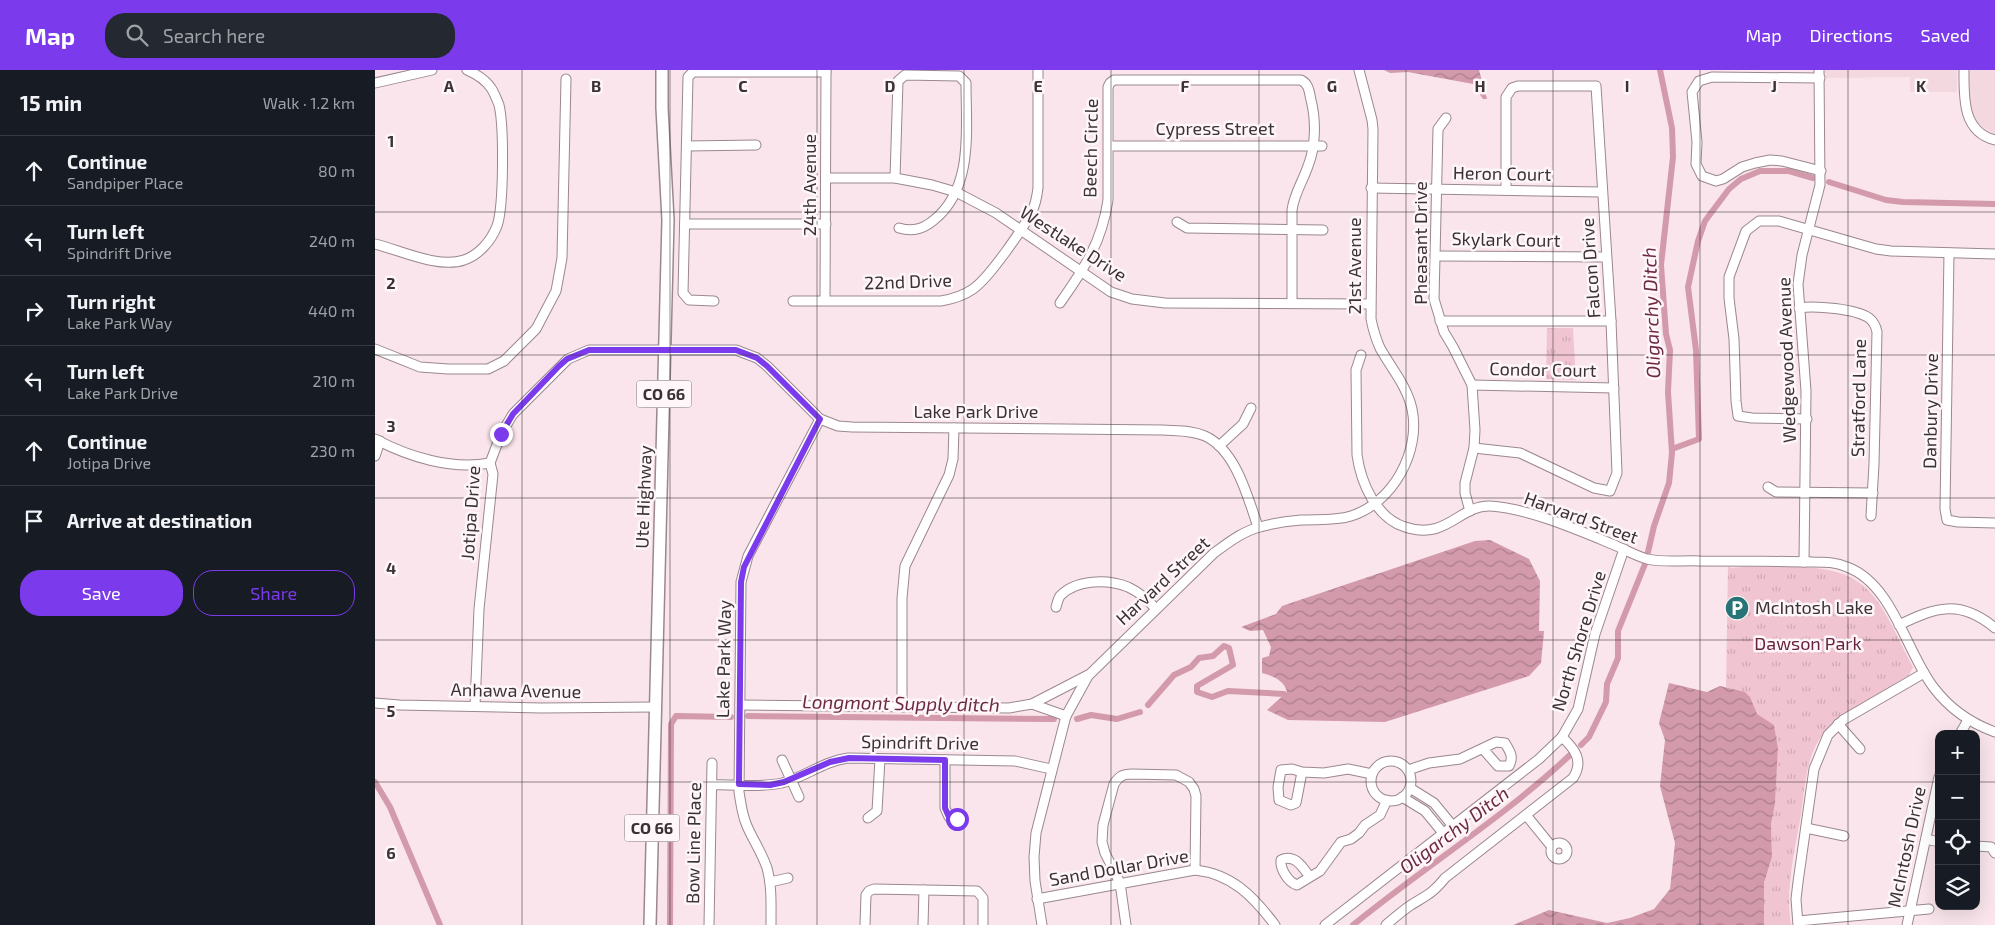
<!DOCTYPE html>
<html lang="en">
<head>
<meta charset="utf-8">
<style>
	body { margin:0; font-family:"Exo 2",sans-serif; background:#242831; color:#f1f3f6 }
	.controls { position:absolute; right:15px; bottom:15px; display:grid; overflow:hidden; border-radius:10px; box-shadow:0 5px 20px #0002 }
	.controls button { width:45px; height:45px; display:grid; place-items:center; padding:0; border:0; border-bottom:1px solid #363941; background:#171b24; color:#f1f3f6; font:25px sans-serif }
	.stop { position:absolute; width:15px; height:15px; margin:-11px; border:4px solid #7c3aed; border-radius:50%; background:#fff }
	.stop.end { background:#7c3aed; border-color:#fff; box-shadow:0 1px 5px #0008 }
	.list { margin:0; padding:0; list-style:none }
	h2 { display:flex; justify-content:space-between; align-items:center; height:65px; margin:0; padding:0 20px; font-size:21px }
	h2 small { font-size:16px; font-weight:400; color:#9ea1a6 }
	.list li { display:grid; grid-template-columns:32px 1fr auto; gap:15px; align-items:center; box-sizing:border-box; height:70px; padding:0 20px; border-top:1px solid #363941 }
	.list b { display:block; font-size:19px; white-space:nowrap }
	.list p { margin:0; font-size:16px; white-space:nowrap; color:#9ea1a6 }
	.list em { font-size:16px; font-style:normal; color:#9ea1a6 }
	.actions { display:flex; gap:10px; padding:15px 20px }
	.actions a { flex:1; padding:11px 0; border:1px solid #7c3aed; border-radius:20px; text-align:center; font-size:18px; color:#7c3aed }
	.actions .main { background:#7c3aed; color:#fff }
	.icon { flex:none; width:28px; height:28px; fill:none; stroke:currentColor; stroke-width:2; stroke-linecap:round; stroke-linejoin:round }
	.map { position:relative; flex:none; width:1620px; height:855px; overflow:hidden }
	header { display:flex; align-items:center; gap:30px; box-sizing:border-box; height:70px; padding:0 25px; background:#7c3aed; color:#fff }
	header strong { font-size:24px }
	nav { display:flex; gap:28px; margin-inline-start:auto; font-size:18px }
	.search { width:350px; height:45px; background:#242831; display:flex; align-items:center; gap:12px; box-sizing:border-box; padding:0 18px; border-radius:20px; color:#9ea1a6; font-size:19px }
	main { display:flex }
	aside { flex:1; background:#171b24 }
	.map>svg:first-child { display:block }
	.built { fill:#f4d8e0 }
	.park { fill:url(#park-tufts) }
	.water { fill:url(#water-waves) }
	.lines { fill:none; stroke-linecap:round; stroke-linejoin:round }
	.canal { stroke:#d39aac; stroke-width:6 }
	.minor-casing { stroke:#9b888e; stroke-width:11 }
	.major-casing { stroke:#9b888e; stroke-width:14 }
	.minor { stroke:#fff; stroke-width:9 }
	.major { stroke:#fff; stroke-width:11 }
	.route { stroke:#7c3aed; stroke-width:6 }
	.grid { fill:none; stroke:#3a3235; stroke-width:1; stroke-opacity:0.55 }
	.labels { text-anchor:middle; stroke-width:5; stroke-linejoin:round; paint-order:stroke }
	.shield { fill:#fef6f8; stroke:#756d70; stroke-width:1 }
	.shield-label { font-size:16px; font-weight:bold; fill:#3a3235 }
	.street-label { font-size:18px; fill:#3a3235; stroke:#fef6f8 }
	.poi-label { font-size:18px; fill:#3a3235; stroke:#fef6f8; text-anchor:start }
	.park-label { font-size:18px; fill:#66233d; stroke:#fef6f8 }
	.water-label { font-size:19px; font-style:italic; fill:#6c2943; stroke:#fef6f8 }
	.grid-label { font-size:16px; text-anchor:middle; font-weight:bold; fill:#3a3235; stroke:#fef6f8; stroke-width:5; stroke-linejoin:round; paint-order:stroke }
</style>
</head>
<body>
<header>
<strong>Map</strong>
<div class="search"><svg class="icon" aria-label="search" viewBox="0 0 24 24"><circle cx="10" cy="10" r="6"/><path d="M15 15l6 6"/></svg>Search here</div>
<nav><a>Map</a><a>Directions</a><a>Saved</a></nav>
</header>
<main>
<aside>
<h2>15 min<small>Walk · 1.2 km</small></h2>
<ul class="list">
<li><svg class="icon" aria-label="ahead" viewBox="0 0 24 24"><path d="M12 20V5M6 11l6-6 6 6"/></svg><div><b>Continue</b><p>Sandpiper Place</p></div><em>80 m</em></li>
<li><svg class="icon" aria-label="left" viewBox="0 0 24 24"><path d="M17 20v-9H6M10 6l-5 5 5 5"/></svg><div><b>Turn left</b><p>Spindrift Drive</p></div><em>240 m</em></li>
<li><svg class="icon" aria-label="right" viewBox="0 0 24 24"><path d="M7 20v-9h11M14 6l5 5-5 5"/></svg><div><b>Turn right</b><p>Lake Park Way</p></div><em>440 m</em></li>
<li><svg class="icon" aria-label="left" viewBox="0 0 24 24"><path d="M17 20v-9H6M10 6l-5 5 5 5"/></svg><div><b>Turn left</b><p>Lake Park Drive</p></div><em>210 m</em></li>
<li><svg class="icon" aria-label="ahead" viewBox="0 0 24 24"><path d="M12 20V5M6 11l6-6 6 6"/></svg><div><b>Continue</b><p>Jotipa Drive</p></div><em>230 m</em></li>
<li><svg class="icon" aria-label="arrive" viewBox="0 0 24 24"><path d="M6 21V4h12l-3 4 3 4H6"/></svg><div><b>Arrive at destination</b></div></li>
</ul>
<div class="actions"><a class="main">Save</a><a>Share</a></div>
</aside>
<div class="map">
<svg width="1620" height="855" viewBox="0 0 1620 855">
	<defs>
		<pattern id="park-tufts" width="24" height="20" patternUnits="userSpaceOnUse" patternTransform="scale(1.25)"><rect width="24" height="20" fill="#f1c4d1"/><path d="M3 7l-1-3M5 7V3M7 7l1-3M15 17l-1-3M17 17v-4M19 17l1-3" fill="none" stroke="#cfa9b4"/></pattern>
		<pattern id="water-waves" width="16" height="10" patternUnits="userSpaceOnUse" patternTransform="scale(1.25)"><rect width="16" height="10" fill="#d39aac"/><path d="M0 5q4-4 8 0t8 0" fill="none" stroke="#ac7e8d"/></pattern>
	</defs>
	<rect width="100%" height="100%" fill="#f9e5eb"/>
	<g class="built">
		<path d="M1450,0H1582V22H1535V7L1451,8Z"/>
		<path d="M1594,0H1620V64L1607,57L1600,49L1595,39Z"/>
	</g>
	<g class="park">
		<path d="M1172,258H1198L1201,310L1171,309Z"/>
		<path d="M1353,496L1356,498C1372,496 1387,497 1403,497C1435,497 1469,496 1493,520C1512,539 1525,574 1538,597L1534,605L1462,649C1450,659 1441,672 1436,687C1430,705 1429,725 1426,744C1420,780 1410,819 1416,855H1389V813L1397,787L1396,754L1400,734L1403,678L1399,655C1393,652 1385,649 1381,644C1371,630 1369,622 1351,617Z"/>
	</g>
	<g class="water">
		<path d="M1009,0H1104L1112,29H1108L1098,14L1033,2L1015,3Z"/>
		<path d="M1115,470L1154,489L1165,511L1164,561H1169L1166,593L1154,606L1010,652L913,650L892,640L912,622C909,610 898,606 887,603V588L894,586L896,577L888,560L875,561L866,557L901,544L907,536L1100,471Z"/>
		<path d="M1294,613L1332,622L1345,616L1370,622L1375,627L1382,644L1399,655L1403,678L1400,734L1396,754L1397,787L1389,813V855H1138L1174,840L1232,853L1255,848L1279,839L1295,819L1300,773L1285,716L1290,670L1284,653Z"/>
	</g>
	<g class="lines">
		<g class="canal">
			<path d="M1454,112L1511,130L1528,132L1620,134"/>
			<path d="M1297,379L1324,369L1321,280L1313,217L1323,171L1330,151L1354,119L1366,109L1385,101H1414L1438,108"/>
			<path d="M1273,482L1279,456L1294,413L1297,383L1293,322L1295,280L1291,264L1286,195L1298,87L1297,58L1285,0"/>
			<path d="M773,635L799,605L816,597L824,588L838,586L849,576L854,578L858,595L822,616V622L837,627L853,621L909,624"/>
			<path d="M373,646L679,649"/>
			<path d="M702,649L716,645L742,649L765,642"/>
			<path d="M1206,675L1214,667L1231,632L1232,614L1243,588V561L1270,494"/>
			<path d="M0,712L15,737L65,855"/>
			<path d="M295,855L296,654L301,646L356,647"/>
			<path d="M978,855C1049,797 1128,748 1195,685"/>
		</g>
		<g class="minor-casing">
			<g id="minor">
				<path d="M1589,0C1589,27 1587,62 1620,70"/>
				<path d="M1445,8L1337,7L1324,11L1317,22L1322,72L1321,94L1327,106L1341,111L1348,109L1367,97L1380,93L1395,90L1407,91L1446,101"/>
				<path d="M0,13L57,0"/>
				<path d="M1071,48L1063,59L1059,229L1069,262L1078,277L1097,315L1100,360L1099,378L1090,413V423L1095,441"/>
				<path d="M312,76L381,75"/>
				<path d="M734,76H947"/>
				<path d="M452,108H520L557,115L581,122L621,143L736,222L757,229L790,233L995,234"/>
				<path d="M520,108L523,11L530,5L584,6L591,13C591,58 599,118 559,150C548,159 538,162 524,158"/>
				<path d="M996,118L1227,122"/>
				<path d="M802,152L812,158L948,160"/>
				<path d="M310,154H451"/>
				<path d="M0,174C25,180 64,199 89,190C104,185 116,171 122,156C129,136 129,56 124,35C122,30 119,22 116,18C110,9 101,4 92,0"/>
				<path d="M1574,183L1570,439L1572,450L1583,452L1620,453"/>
				<path d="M1061,186L1231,187"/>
				<path d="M450,230L451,0"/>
				<path d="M339,231L314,230L308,223L313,7L318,2H451"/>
				<path d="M418,231H566C578,229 588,226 598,219C614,208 648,159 657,141C661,134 662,126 663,118V0"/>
				<path d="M685,233C709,199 727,172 733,130V17L735,13L739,10H926C934,14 934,21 936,30C941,50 941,76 933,96C928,111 919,124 917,140V233"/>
				<path d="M1424,238C1440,235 1481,239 1494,248C1499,252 1501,256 1502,262L1499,394L1496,446"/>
				<path d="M1065,251H1236"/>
				<path d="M0,279L45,297L73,299H113L129,291L161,259L181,221L187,188L191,9"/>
				<path d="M986,285L981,300L982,385C986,413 1001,448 1030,457C1072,471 1084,435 1115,436C1152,438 1203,460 1237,474C1249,479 1259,485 1272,489C1289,493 1308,490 1325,491C1363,491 1400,491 1438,492C1450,492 1461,492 1472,497C1518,514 1531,582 1559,618C1575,639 1595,653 1620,662"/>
				<path d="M1097,315L1239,318"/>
				<path d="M1432,349L1377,348L1363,346L1361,331L1359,269L1354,228V207L1371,161L1384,151H1404L1501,179L1516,181L1620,184"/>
				<path d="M0,369C34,387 76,400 115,393"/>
				<path d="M844,376L868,354L876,338"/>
				<path d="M1099,378L1145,383L1219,418L1235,421L1242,403L1236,251L1221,16H1143L1137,18L1131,27V120"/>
				<path d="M0,386L5,371"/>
				<path d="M1393,417L1401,422L1498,423"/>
				<path d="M1429,492L1431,321L1423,214L1427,185L1445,115L1444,0"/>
				<path d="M681,537C682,534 683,529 685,526C701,509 733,509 753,517C764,522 773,530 781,539"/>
				<path d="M1524,555C1561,537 1585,529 1620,558"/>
				<path d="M0,633L24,635L166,638L281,637"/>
				<path d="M657,634L691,646"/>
				<path d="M365,635L634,638L657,634L715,604L839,483C853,473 868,461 885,457C899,453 913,451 926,450C943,449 960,451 976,446C1018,433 1046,381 1037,339C1032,316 1016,298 1005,278C1001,269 998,259 996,249L998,59L997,50L984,0"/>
				<path d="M100,636L104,539L118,404L115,393L126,364L138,344L193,289L214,280H361L382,288L392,296L445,349L463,356L477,357L788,360C802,361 817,360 830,366C861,380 873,428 883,457"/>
				<path d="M527,637V528L530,496L574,405L578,389L579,358"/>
				<path d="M1463,654L1485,679"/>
				<path d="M1585,664L1593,650"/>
				<path d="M407,690L424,727"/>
				<path d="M570,690V738L574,747L582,749"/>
				<circle cx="1016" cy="711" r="20"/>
				<path d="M1033,700L1054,693L1085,689L1121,672L1130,673C1135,682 1139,686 1134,696H1123L1108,679"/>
				<path d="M927,702L921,733L916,735L904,730L903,717L906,700L917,699L927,702L949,703L973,699L997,704"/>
				<path d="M337,715C359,714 385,718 407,713C430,707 449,691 473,688L640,691L676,699"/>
				<path d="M1035,718L1059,733L1077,755"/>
				<path d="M1027,727L1050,741L1068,763"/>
				<path d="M1151,745L1177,777"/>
				<path d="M493,748L502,741L505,689"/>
				<path d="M1431,758L1469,766"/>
				<path d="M1551,769L1564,772"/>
				<circle cx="1184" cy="781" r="8"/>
				<path d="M1601,776L1616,777L1620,783"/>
				<path d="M935,807C928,798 920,783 906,790C905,799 913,812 922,815L945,801L966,772L976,769L984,763L990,755L1005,745L1012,730"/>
				<path d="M395,812L413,808"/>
				<path d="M662,829L820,800C857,804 878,826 900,855"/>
				<path d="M1423,851L1554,839"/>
				<path d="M334,855L337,693"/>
				<path d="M396,855C396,836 397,816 392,798C387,783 378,770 372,756C367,745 366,734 364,722L366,512L373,486L445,349"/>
				<path d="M490,855L491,825L494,821L499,819L602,821L608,828V855"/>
				<path d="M548,855L549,820"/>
				<path d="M667,855L660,811L659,787L661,763L691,646L713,606"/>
				<path d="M751,855L745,813L730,783L727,772L728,755L739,714C744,706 748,704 757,704L801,705L814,712L819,719L821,726L820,800"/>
				<path d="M950,855L1164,689L1187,667L1203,639L1220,564L1249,479"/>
				<path d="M1011,855C1019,848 1027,841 1036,835C1052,825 1058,823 1070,808L1198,708C1209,691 1200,679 1187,667"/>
				<path d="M1423,855L1421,829L1423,812L1439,699L1453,665L1468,650L1549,603"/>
				<path d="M1532,855L1564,707"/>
			</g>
		</g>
		<g class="major-casing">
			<path id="major" d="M275,855L293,150L287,38V0"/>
		</g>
		<use href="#minor" class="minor"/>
		<use href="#major" class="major"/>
	</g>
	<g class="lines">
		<path class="route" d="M126,364L138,344L184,296L192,289L214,280H361L382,288L392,296L445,349L369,497L366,512L364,714L395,715L409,712L455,692L474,688L570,690V738L574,747L582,749"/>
	</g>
	<path class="grid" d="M147,0V855M295,0V855M442,0V855M589,0V855M736,0V855M884,0V855M1031,0V855M1178,0V855M1325,0V855M1473,0V855M0,142H1620M0,285H1620M0,428H1620M0,570H1620M0,712H1564M1601,712H1620"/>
	<defs>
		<g id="parking-disc" transform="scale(1.25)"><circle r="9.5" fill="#287377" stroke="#fef6f8"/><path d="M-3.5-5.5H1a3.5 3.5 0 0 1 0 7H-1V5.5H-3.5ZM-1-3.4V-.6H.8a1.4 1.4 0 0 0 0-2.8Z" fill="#fff"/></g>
	</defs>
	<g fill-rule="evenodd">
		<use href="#parking-disc" x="1362" y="538"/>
	</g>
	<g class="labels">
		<g class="shield">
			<rect x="261.5" y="310.5" width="55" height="27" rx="4"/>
			<rect x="249.5" y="744.5" width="55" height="27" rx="4"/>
		</g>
		<g class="shield-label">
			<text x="289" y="330">CO 66</text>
			<text x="277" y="764">CO 66</text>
		</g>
		<g class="street-label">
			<text x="840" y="65">Cypress Street</text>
			<text transform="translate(716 78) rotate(-89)" y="6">Beech Circle</text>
			<text transform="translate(1127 104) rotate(1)" y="6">Heron Court</text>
			<text transform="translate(435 115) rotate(-90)" y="6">24th Avenue</text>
			<text transform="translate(1131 170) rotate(1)" y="6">Skylark Court</text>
			<text transform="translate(1046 173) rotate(-90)" y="6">Pheasant Drive</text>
			<text transform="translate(698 174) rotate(33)" y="6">Westlake Drive</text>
			<text transform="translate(980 196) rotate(-90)" y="6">21st Avenue</text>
			<text transform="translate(1216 198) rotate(-94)" y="6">Falcon Drive</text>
			<text transform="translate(533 212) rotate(-2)" y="6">22nd Drive</text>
			<text transform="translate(1412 290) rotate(-92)" y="6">Wedgewood Avenue</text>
			<text transform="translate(1168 300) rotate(1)" y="6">Condor Court</text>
			<text transform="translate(1484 328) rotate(-89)" y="6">Stratford Lane</text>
			<text transform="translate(1556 341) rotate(-89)" y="6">Danbury Drive</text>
			<text x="601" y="348">Lake Park Drive</text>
			<text transform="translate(269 427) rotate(-88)" y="6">Ute Highway</text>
			<text transform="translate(96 443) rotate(-86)" y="6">Jotipa Drive</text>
			<text transform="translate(1206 448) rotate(20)" y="6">Harvard Street</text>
			<text transform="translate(788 511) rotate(-43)" y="6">Harvard Street</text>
			<text transform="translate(1204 571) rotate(-73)" y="6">North Shore Drive</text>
			<text transform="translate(349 589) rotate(-89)" y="6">Lake Park Way</text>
			<text transform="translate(141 621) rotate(1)" y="6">Anhawa Avenue</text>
			<text transform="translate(545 673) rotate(1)" y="6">Spindrift Drive</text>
			<text transform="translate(319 773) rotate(-89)" y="6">Bow Line Place</text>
			<text transform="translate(1532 777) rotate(-78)" y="6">McIntosh Drive</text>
			<text transform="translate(744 798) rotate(-10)" y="6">Sand Dollar Drive</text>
		</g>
		<g class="poi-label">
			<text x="1380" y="544">McIntosh Lake</text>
		</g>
		<g class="park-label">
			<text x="1433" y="580">Dawson Park</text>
		</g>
		<g class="water-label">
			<text transform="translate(1276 243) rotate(-92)" y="7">Oligarchy Ditch</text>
			<text transform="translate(526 633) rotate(1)" y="7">Longmont Supply ditch</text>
			<text transform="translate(1079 760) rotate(-37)" y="7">Oligarchy Ditch</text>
		</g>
	</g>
	<g class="grid-label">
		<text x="74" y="22">A</text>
		<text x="221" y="22">B</text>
		<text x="368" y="22">C</text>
		<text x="515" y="22">D</text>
		<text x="663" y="22">E</text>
		<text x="810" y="22">F</text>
		<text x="957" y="22">G</text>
		<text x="1105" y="22">H</text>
		<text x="1252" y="22">I</text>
		<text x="1399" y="22">J</text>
		<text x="1546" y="22">K</text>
		<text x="16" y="77">1</text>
		<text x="16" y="219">2</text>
		<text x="16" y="362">3</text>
		<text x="16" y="504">4</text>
		<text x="16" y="647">5</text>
		<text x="16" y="789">6</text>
	</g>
</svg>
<div class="controls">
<button>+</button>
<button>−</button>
<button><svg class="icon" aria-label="locate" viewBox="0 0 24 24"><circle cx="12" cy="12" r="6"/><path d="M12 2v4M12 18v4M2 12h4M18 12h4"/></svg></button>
<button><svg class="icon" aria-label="layers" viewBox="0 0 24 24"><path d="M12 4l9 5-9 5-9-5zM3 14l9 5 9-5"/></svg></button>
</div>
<div class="stop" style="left:582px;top:749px"></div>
<div class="stop end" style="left:126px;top:364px"></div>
</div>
</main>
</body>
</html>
